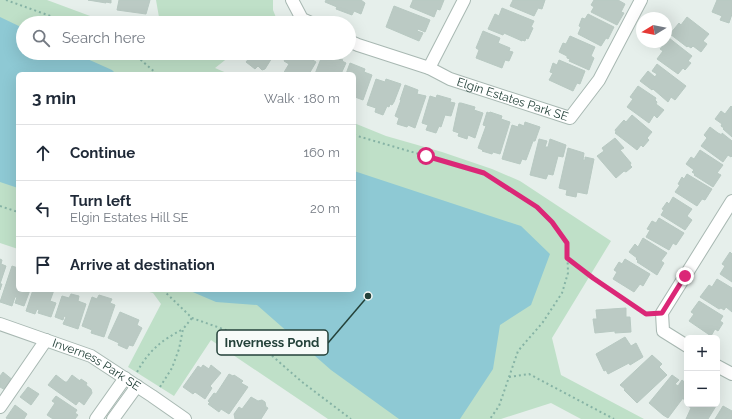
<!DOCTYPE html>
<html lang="en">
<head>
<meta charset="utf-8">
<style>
	body { margin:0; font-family:Raleway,sans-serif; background:#f2f2f3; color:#1f2937 }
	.controls { position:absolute; right:12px; bottom:12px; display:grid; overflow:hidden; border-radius:6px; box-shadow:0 4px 16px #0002 }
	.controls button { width:36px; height:36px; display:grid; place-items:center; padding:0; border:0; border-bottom:1px solid #e0e1e3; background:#fff; color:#1f2937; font:20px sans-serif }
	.compass { position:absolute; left:636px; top:12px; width:36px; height:36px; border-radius:50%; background:#fff; box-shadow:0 4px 16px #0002; rotate:260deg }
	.stop { position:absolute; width:12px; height:12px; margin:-9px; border:3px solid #db2777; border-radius:50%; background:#fff }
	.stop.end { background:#db2777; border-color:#fff; box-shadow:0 1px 4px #0008 }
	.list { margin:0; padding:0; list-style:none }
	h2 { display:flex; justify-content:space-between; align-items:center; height:52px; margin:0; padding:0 16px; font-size:17px }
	h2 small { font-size:13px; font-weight:400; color:#747a83 }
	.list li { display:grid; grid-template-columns:26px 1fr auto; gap:12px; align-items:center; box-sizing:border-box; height:56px; padding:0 16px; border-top:1px solid #e0e1e3 }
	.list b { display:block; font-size:15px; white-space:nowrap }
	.list p { margin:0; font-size:13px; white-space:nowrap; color:#747a83 }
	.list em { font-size:13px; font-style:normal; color:#747a83 }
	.icon { flex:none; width:22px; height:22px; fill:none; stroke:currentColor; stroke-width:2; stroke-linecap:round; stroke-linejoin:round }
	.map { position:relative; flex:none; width:732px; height:419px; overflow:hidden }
	.search { position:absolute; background:#fff; box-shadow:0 4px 16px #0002; left:16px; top:16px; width:340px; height:44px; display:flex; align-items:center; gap:10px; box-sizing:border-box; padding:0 14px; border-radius:22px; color:#747a83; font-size:15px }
	.panel { position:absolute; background:#fff; box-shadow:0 4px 16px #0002; left:16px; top:72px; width:340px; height:220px; border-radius:6px }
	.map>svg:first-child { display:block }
	.green { fill:#bfe0c8 }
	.water { fill:#8ec9d4 }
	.building { fill:#bbcac4; stroke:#b8c9c2 }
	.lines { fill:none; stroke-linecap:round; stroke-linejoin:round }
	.minor-casing { stroke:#a8b8b2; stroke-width:14 }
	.path { stroke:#86b3a5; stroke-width:2; stroke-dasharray:2 3; stroke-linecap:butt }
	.minor { stroke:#fff; stroke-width:12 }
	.route { stroke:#db2777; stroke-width:5 }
	.labels { text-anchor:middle; stroke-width:4; stroke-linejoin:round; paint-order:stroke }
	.street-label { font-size:12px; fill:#24423a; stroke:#f7fbf9 }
	.leader { fill:none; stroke:#24423a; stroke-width:1.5 }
	.callout-dot { fill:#24423a; stroke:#f7fbf9; stroke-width:1.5 }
	.callout { fill:#f7fbf9; stroke:#24423a; stroke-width:1.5 }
	.callout-label { font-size:13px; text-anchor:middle; font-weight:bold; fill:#24423a }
</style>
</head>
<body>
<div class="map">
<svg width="732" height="419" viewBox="0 0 732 419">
	<rect width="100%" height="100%" fill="#e6efeb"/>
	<g class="green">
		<path d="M0,0H47L109,23H23V53H234L215,68L229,74H18V249L0,243Z"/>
		<path d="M156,0H273V10L277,20L273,23H160Z"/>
		<path d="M354,123L386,136L442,152L492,169L520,181L611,241L552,338L561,375L644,419H581L551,403L501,419H328L211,340L174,396L128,367L161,304L153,293L142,290H354Z"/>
	</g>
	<g class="water">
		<path d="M0,17L23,28V53H74L112,70L116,74H18V188L0,182Z"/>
		<path d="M354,171L521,226L550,254L531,305L500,325L493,369L460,419H399L331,370L257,305L216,302L188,290H354Z"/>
	</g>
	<g class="building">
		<path d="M88,0H111V3L106,2V3Z"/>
		<path d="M119,0H150L146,14L117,10Z"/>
		<path d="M326,0H361L365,3L361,14L354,11L352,15L336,9L337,7L325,2Z"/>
		<path d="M413,0H444L440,10L437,9L434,17L410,7Z"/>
		<path d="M513,0H545L542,9L538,8L534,16L510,6Z"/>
		<path d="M594,0H618L625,4L621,12L624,13L617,25L591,12L594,7L591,5Z"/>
		<path d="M717,0H732V14L729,23L720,20L722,16L712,12Z"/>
		<path d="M394,6L430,20L425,32L418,29L417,31L423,33L419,41L386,27Z"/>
		<path d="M502,8L534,21L531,27L533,28L528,39L526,38L525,41L522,40V41L504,33L503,35L488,29L495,14L499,16Z"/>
		<path d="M588,14L614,27L608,39L606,38L601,46L578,34L581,27L579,26L582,18L585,19Z"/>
		<path d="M687,17L709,34L703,41L707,44L701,52L693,46L691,48L688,46L687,47L670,34L679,23L681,25Z"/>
		<path d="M483,31L500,38L498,43L510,48L509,51L513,52L509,61L505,60L502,68L476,58L479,50L476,48Z"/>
		<path d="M570,36L595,47L591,56L594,58L589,70L569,61L570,59L567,58V56L559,52L563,43L566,44Z"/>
		<path d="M669,38L692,56L688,61L691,63L685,70L683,68L678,74L657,59L663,51L660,49Z"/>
		<path d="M248,53H275L265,69L262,70L258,66L255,69L246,62L251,56Z"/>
		<path d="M289,53H307L310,54L308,57L316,62L309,74H283L289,64L284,61Z"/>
		<path d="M331,55L343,60L342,61L346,63L341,74H315L322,56L330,59Z"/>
		<path d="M559,60L585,71L580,84L577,83L573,91L549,80L553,73L550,72L553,63L557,65Z"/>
		<path d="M350,63L365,69L364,72L372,75L363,100L355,97L354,100V74H346Z"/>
		<path d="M657,64L686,86L675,100L671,97L668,102L653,89L652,90L640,81L648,71L655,77L657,74L652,71Z"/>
		<path d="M376,79L385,82L386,79L401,84L394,102L392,105L390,104L389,107L387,106L383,115L375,112L376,108L367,105Z"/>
		<path d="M405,85L418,90L417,94L426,96L415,128L408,125L407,127L397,124L399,118L395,116L401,100H400Z"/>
		<path d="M638,86L656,98L655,100L657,102L656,104L664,110L657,118L654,115L649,123L627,107L633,99L630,97Z"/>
		<path d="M437,95L451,99L450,102L455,103L451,116L445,115L441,127L439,126L436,133L426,130L428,125L422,123L430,96L436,98Z"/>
		<path d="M459,103H461L475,107L474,110L483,113L475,138L468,135L467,139L458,136L459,133L453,131Z"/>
		<path d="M731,106L732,107V137L723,129L724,128L721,126L722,124L715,119L721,111L725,114Z"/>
		<path d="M487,112L489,113L490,112L502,116L501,119L510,122L500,154L493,152L492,154L482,151L483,150L478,148L486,126L483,125Z"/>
		<path d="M632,115L652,132L647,138L649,140L643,147L641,145L637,150L615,133L616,132L615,130L624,120L626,122Z"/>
		<path d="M525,122L540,127L535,141H533L526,160L522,159L520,164L502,159L512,125L518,127L519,124L524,126Z"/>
		<path d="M710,127L718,133L722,135V133L732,141V156L731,157L728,155L723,162L701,146L707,138L704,135Z"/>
		<path d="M615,138L624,148L620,150L631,163L630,165L632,167L626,172L624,171L616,178L597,156L604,151L602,148Z"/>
		<path d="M539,139L547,141L545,147H548L550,139L566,145L563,157L558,156L553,175L548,174L546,179L530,175Z"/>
		<path d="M568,148L584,153L583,160H585V157L594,159L587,194L577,192L576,197L566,195L567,190L559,188Z"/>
		<path d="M700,150L723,165L717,173L721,175L713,187L694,175L695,174L692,172L694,170L686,164L691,157L694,159Z"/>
		<path d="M687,174L712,189L705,200L702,199L697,206L675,192L680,185L678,184L682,177L684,179Z"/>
		<path d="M673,197L692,209L687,216L692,220L685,230L661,215L664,210L662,209L667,202L669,204Z"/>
		<path d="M659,218L684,233L676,245L673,243L669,250L646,237L650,230L647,229L652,221L656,223Z"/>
		<path d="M643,238L667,253L661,261L664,263L657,275L637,262L638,261L636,259L637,258L629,252L635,244L638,247Z"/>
		<path d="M730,252L732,254V282L720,274L725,266L722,264Z"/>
		<path d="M0,259L2,260L1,264L6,266L0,284H2L0,290Z"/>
		<path d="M625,259L650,274L643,286L640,284L634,292L613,279L617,272L614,270L619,262L622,264Z"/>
		<path d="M12,266L18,268V290H30L24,306L15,303L17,297H15L12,306L0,302Z"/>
		<path d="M717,279L732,288V312L726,307L724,310L721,308L719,309L700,297L709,285L712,287Z"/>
		<path d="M33,290H54L50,301L56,303L51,317L38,313L39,310L37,309L35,314L26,311Z"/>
		<path d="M71,294L79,296L78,301L86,304L78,329L63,324L66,317L64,316L63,320L55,317L62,296L69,298Z"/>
		<path d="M99,295L112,299L110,303L115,305L104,337L91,333L92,330L82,326L92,297L97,299Z"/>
		<path d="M699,301L723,316L720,321L723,323L718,331L715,329L711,336L689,321L694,314L691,312Z"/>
		<path d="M626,308V317H630L631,332L615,333V331L595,333L593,319H597L596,310Z"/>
		<path d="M120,312L139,320L137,325L142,328L133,346L129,345L127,349L118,345L119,343L108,338Z"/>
		<path d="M625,337L631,346L636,343L643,357L630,365L629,363L608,374L606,370L604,371L596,354Z"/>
		<path d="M652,355L662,364L659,367L667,375L637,403L624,390L625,389L620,385Z"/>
		<path d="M203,365L209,369L211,365L221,373L210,386L212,388L205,399L195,392L193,394L183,387L198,366L201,368Z"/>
		<path d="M3,372L14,381L7,391L0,387V376Z"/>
		<path d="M229,374L233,376L234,375L243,381L241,383L248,387L229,414L221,409L219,412L208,404L210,403L208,401L214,393L216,394Z"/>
		<path d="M56,375L65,382H67L72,375L80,381L81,379L87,383L86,385L91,389L92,393L84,405L79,401L76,405L48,385Z"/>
		<path d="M672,375L679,380L675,384L678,386L682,380L687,384V398L685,401L683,398L668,418L663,415L649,403Z"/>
		<path d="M28,387L39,394L31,405L20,397Z"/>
		<path d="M56,396L77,410L75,413L78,415L75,419H53L47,415L55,403L52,401Z"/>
		<path d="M251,397L258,401L262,400L265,402L266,407L268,408L261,419H235L234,414L239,407L242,409Z"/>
		<path d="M717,403H718L716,406L708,419H686L691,408L688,406L689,404H717Z"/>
		<path d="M15,405L27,414L24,419H8L6,418Z"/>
		<path d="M723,406L732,411V419H715Z"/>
	</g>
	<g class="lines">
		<g class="minor-casing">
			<g id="minor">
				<path d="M292,0L302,19L311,23"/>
				<path id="s1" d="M349,41L358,45L429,68L450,79L570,118L599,80L641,0"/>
				<path d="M429,68L464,0"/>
				<path id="s2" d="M0,324L91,356L152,396L185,419"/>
				<path d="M687,346L663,331L662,313L732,201"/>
				<path d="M717,366L732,374"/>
				<path d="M0,407L46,340"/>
				<path d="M96,419L125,378"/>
				<path d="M113,419L137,386"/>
			</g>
		</g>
		<g class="path">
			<path d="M6,0L70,23"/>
			<path d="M133,53L157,74"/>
			<path d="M354,135L484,173L537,207L552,222L567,243L568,273L562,293L543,322L518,351L499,406L490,419"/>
			<path d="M0,206L18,212"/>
			<path d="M567,258L593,277L646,314H650"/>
			<path d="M163,290L192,318L254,340L302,382L351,419"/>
			<path d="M137,372C150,349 161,341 183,329"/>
			<path d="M509,377L529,374L614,419"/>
			<path d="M160,387L172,368L179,349L183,329L192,318"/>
		</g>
		<use href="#minor" class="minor"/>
	</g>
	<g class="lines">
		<path class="route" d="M426,156L484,173L537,207L552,222L567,243V258L593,278L646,314L662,313L685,276"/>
	</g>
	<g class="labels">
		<g class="street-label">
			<text dy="4" stroke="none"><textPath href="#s1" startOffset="174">Elgin Estates Park SE</textPath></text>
			<text dy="4" stroke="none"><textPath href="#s2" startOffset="105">Inverness Park SE</textPath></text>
		</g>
	</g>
	<path class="leader" d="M368 296L328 343"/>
	<circle class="callout-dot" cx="368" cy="296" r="4"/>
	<rect class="callout" x="217" y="330" width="111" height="25" rx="4"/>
	<g class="callout-label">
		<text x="272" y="347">Inverness Pond</text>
	</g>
</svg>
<div class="controls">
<button>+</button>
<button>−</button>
</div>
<svg class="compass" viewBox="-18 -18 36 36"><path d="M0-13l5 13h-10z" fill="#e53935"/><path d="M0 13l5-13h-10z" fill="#747a83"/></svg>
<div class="stop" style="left:426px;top:156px"></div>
<div class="stop end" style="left:685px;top:276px"></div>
<div class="search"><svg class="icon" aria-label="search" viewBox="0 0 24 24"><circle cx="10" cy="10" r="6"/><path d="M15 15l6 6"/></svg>Search here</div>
<section class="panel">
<h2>3 min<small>Walk · 180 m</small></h2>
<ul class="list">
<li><svg class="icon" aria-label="ahead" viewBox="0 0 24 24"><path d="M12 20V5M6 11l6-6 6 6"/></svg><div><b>Continue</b></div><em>160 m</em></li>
<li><svg class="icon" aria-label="left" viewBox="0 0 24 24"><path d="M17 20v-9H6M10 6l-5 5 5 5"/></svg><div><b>Turn left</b><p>Elgin Estates Hill SE</p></div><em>20 m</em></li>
<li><svg class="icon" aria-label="arrive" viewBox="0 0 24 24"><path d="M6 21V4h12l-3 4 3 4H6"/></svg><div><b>Arrive at destination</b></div></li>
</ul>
</section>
</div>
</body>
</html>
